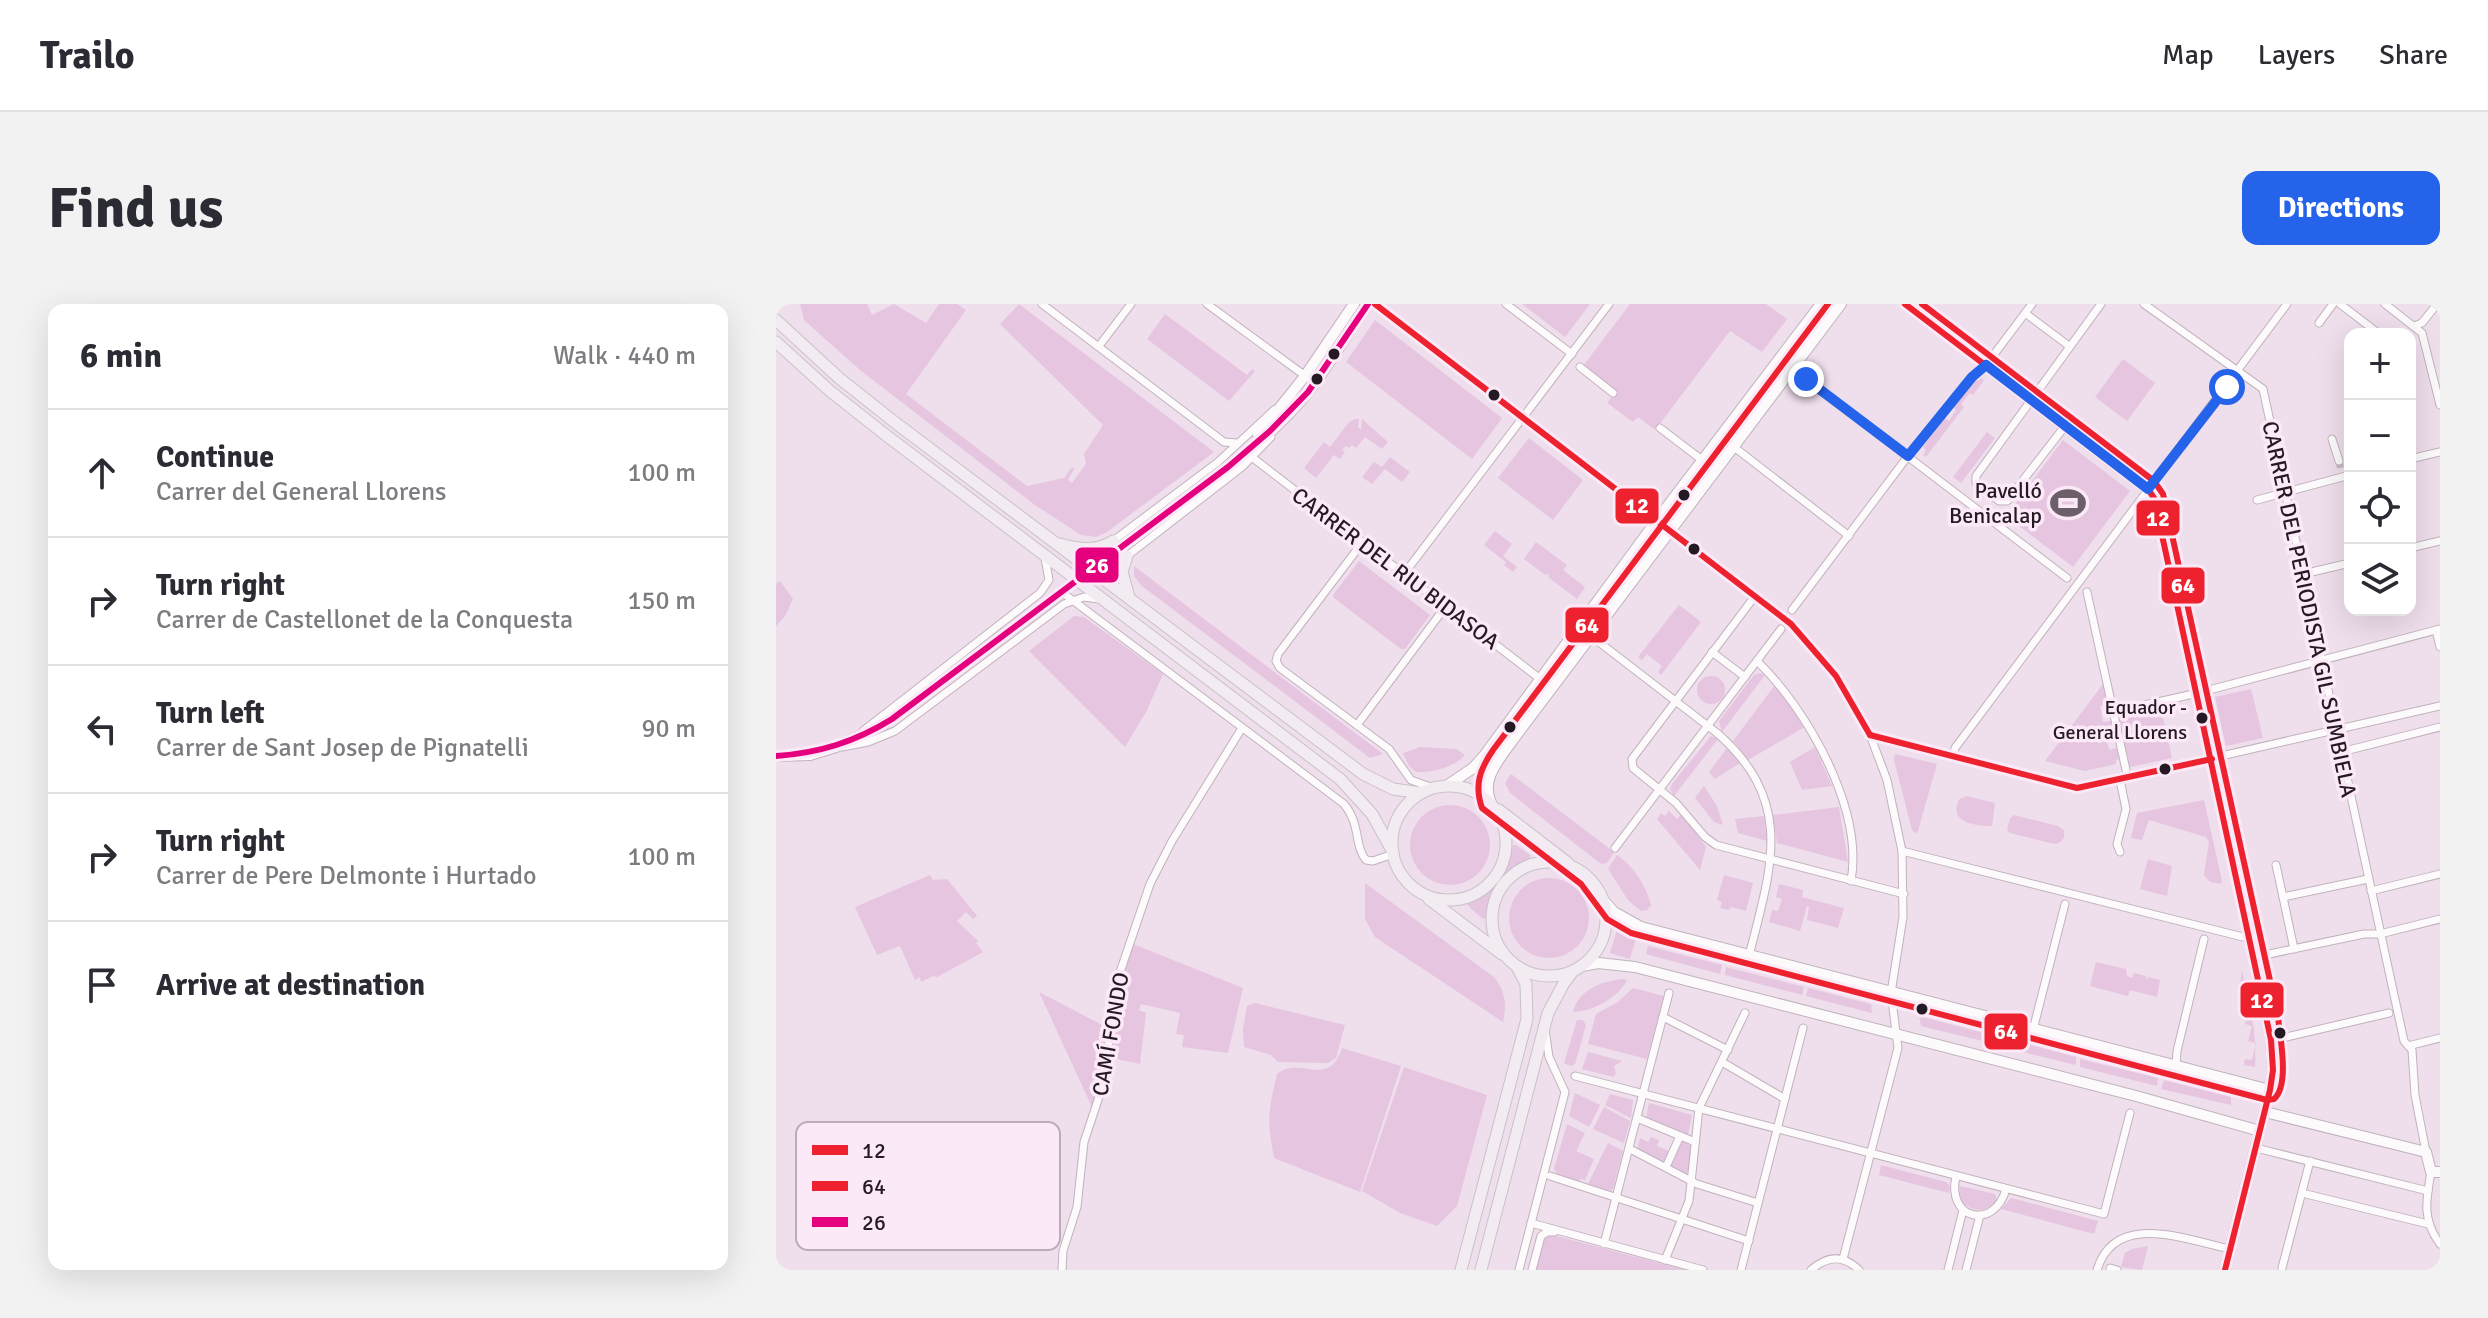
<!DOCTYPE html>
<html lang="en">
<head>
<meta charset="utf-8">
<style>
	body { margin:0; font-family:Signika,sans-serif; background:#f2f2f3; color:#2b2b33 }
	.controls { position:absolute; right:24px; top:24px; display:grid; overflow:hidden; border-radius:16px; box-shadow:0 8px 32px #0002 }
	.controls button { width:72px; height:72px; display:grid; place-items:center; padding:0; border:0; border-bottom:2px solid #e1e1e2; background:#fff; color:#2b2b33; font:40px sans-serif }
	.stop { position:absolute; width:24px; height:24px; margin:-18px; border:6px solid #2563eb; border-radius:50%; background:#fff }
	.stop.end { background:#2563eb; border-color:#fff; box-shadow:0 2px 8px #0008 }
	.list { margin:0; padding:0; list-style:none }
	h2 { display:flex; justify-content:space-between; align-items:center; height:104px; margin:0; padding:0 32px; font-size:34px }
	h2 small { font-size:26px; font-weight:400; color:#7c7c81 }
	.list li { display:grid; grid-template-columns:52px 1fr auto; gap:24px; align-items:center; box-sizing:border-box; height:128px; padding:0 32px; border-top:2px solid #e1e1e2 }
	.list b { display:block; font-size:30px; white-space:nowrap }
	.list p { margin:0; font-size:26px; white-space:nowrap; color:#7c7c81 }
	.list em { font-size:26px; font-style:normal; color:#7c7c81 }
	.icon { flex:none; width:44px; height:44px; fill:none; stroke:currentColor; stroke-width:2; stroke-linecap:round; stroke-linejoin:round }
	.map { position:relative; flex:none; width:1664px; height:966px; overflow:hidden; border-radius:16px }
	header { display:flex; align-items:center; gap:48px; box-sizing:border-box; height:112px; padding:0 40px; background:#fff; border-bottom:2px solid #e1e1e2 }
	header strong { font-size:38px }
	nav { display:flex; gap:44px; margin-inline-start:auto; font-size:28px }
	.intro { display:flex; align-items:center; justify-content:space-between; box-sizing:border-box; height:192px; padding:0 48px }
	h1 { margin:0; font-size:56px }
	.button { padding:20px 36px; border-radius:16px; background:#2563eb; color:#fff; font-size:28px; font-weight:700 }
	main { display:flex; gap:48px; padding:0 48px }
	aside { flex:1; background:#fff; border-radius:16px; box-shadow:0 8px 32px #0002 }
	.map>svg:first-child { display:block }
	.green { fill:#e6c5e0 }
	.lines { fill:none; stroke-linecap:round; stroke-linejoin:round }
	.street-tunnel { stroke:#c7b7c4; stroke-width:7; stroke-dasharray:7 3.5; stroke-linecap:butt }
	.secondary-tunnel { stroke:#c7b7c4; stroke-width:10; stroke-dasharray:10 5; stroke-linecap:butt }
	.street-casing { stroke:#c0b3bd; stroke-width:9 }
	.secondary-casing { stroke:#c0b3bd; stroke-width:12 }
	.primary-casing { stroke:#cac1c8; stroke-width:13 }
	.street { stroke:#fdfafc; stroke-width:7 }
	.secondary { stroke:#fdfafc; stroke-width:10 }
	.primary { stroke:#f2ecf2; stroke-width:11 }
	.bus-1-casing { stroke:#fce9f8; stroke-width:12 }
	.bus-2-casing { stroke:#fce9f8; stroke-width:12 }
	.bus-3-casing { stroke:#fce9f8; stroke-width:12 }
	.bus-1 { stroke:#ed222e; stroke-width:6 }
	.bus-2 { stroke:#ed222e; stroke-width:6 }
	.bus-3 { stroke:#e5007d; stroke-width:6 }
	.route { stroke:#2563eb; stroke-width:10 }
	.bus-dot { fill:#251a23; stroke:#fce9f8; stroke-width:3 }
	.labels { text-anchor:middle; stroke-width:7; stroke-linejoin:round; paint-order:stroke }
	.bus-label { font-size:20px; fill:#251a23; stroke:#fce9f8; text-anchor:end }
	.poi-label { font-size:22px; fill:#251a23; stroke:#fce9f8; text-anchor:end }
	.street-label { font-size:22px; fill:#251a23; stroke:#fce9f8 }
	.key { fill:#fce9f8; stroke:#bcabb8; stroke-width:2 }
	.key-label { font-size:22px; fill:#251a23 }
	.line-badge { stroke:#fce9f8; stroke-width:3 }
	.badge-label { font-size:22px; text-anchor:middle; font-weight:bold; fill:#fff }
</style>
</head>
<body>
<header>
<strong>Trailo</strong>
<nav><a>Map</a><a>Layers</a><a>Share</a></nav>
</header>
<div class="intro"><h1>Find us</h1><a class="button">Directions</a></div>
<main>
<aside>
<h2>6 min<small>Walk · 440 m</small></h2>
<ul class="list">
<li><svg class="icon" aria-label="ahead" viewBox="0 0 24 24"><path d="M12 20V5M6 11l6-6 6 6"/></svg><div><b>Continue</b><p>Carrer del General Llorens</p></div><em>100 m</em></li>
<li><svg class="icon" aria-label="right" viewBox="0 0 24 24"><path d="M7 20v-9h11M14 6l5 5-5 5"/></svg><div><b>Turn right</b><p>Carrer de Castellonet de la Conquesta</p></div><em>150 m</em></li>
<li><svg class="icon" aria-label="left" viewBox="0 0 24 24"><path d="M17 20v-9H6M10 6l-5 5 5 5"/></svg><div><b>Turn left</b><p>Carrer de Sant Josep de Pignatelli</p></div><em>90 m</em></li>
<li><svg class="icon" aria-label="right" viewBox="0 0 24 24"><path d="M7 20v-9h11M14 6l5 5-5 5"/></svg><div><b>Turn right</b><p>Carrer de Pere Delmonte i Hurtado</p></div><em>100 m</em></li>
<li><svg class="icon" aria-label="arrive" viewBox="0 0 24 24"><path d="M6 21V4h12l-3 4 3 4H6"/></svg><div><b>Arrive at destination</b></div></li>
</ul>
</aside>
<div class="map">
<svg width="1664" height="966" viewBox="0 0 1664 966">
	<rect width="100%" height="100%" fill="#efdeec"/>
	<g class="green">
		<path d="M24,0H91L96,11L118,0L150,19L163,0H181L190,6L130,90L251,182L288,174L296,163L298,165L292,176L296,179L310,160L308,150L327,121L224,20L243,0L438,148L331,228L320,233L305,231L259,201L84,66L28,16Z"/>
		<path d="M746,0H814L789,33Z"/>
		<path d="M854,0H990L1011,15L986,48L954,27L879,126L862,113L857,118L831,99L840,88L807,62Z"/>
		<path d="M389,10L471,71L476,65L479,67L453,97L371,35Z"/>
		<path d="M599,16L726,114L696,155L570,58Z"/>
		<path d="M1347,55L1379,79L1351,117L1319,93Z"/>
		<path d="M1205,74L1208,76L1197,91L1194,89L1185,100L1188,103L1150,153L1147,151L1150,146L1147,143L1169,114L1173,117L1180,106L1177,103L1198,75L1202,77Z"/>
		<path d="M579,115H583L582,123L585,126L586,115L612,138L606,145L589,133L580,144L576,141L573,144L570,142L566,146L569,148L564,155L558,151L540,174L528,164L548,138L554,143L573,118Z"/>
		<path d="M1211,128L1219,134L1185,179L1177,173Z"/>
		<path d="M753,134L807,176L777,216L722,174Z"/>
		<path d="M1287,136L1354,187L1297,263L1230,212Z"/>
		<path d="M614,153L634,168L626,178L609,165L596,180L586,173L598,158L606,163Z"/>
		<path d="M719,227L736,240L727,252L741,263L737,268L728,261L730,258L708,241Z"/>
		<path d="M760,238L791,261L787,266L809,283L801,295L772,273L773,270L769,271L748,255Z"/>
		<path d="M583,257L654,311L629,345H625L558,294L557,291Z"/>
		<path d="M358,262L607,450L594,454L366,282L358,272Z"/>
		<path d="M4,277L17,295L9,312L0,322V280Z"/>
		<path d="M903,301L925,318L885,371L882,368L886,362L871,350L866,356L862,353Z"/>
		<path d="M298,312L308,313L387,370L370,408L349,443L253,347Z"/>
		<path d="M984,369L989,371L946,428L943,417L978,371Z"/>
		<circle cx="935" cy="386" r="14"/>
		<path d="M1327,380L1331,400L1324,402L1327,418L1335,417L1338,431L1330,433L1333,446L1341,444L1343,455L1340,456V460L1309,467L1269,457Z"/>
		<path d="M999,381L1029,423L972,456L957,437Z"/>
		<path d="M1475,385L1487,434L1450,442L1439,393Z"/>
		<path d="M1385,405L1396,454L1354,463L1343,414Z"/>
		<path d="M935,432L942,435L898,492L894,485L896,480Z"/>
		<path d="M644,443L680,445L689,451C679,463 656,469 640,468L633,462L627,449Z"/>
		<path d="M1039,443L1056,482L1026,486L1014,458Z"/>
		<path d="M951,444L964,459L939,475L933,468Z"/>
		<path d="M1119,450L1161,460L1141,530L1136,526L1118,456Z"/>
		<path d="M735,470L838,548L831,559L825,560L734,489L729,479Z"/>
		<path d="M928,482L941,502L947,521L938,518L919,494Z"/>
		<path d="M1190,492L1219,499L1216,522C1203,522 1176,520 1181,501C1184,493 1183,496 1190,492Z"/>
		<path d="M1428,496L1446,577L1445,580L1434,578L1428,571L1433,538L1430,533L1373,516L1366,536L1355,534L1361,509Z"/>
		<circle cx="674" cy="541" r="40"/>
		<path d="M1063,503L1072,558L1001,539L997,511Z"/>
		<path d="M893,507L901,515L906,510L930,543L924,566L881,515L885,509L889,512Z"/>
		<path d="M1238,511L1282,522L1288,526V534L1283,539L1278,540L1234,529L1231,526L1234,514Z"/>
		<path d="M988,512L991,537L962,529L959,515Z"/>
		<path d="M740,541L754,551L755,557C729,569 716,585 712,614L707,615L691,601C719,581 726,577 735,542Z"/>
		<path d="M841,551C859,564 869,580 875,601L871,606L865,607L852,596L832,565Z"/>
		<path d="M1372,555L1396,562L1391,592L1364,585Z"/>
		<path d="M154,571L157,576L171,575L201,612L197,615L190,608L181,617L202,637L200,639L207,648L161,673L157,672L145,678L144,673L139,676L124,642L101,651L79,603Z"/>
		<path d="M948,571L977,579L970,607L955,603L953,606L944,604L946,598L941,596Z"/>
		<circle cx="773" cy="614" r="40"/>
		<path d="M589,579L718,673C729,688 731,699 727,718L599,633L589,615Z"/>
		<path d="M1003,580L1027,586L1026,593L1068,604L1062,624L1031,616L1033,603L1031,602L1024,627L993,618L996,606L1002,607L1006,595L1000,593Z"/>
		<path d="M841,626L861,631L854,655L834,649Z"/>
		<path d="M357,640L467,684L452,749L406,743L408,731L400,730L404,709L365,700L363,706L370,709L364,760L336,754L345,677Z"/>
		<path d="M872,642L946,661L944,670L870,650Z"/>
		<path d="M1320,658L1350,665L1351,672L1356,674L1358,669L1370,672V676L1372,673L1384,676L1381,693L1354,686L1352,692L1314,682Z"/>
		<path d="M950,663L1028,683L1026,691L949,671Z"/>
		<path d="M1466,667C1474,699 1481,730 1479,763L1468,761L1469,755L1476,756L1480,739L1472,737L1476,722L1469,720L1474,702L1461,698Z"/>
		<path d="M847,675L851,676C843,693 816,708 797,708C802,686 826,677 847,675Z"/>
		<path d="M857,684L888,692L871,755L812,740L820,710L842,698Z"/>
		<path d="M1032,684L1095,700L1096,709L1030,692Z"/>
		<path d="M263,688L330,723L322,793L316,803Z"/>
		<path d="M479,699L569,721L560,754L552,759L502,758L495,751L468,743L467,725L471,702Z"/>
		<path d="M1143,712L1219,732V740L1145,722Z"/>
		<path d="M801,716H807L810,721L799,760L795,762L788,759Z"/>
		<path d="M1225,733L1300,753V761L1222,742Z"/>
		<path d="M566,744L625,762L584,888L498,854C491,817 492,807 501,770C524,751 552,786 566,744Z"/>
		<path d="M812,748L846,757L838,762L840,769L838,773L806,765Z"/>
		<path d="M1304,755L1382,774L1381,782L1304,763Z"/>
		<path d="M628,763L711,791L681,902L661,922L624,909L586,887Z"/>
		<path d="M1388,776L1455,793V801L1385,785Z"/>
		<path d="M799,789L824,801L813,823L793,812Z"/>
		<path d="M834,790L857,796L855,814L829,801Z"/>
		<path d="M873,799L916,811L912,831L870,815Z"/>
		<path d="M828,803L854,817L848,839L817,825Z"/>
		<path d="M791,820L809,829L800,847L818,855L809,876L805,875L803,878L782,870L778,865Z"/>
		<path d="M875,833L883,836L881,842L893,847L888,859L861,846L864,834L872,838Z"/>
		<path d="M907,837L915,842L913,867L909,869L894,862Z"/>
		<path d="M832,839L847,847L837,885L834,887L812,880Z"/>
		<path d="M1105,861L1170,878L1174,882L1173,889L1103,871Z"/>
		<path d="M1184,882L1219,890L1221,896C1210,911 1192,908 1183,893Z"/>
		<path d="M1235,894L1322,917L1318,930L1225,905Z"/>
		<path d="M773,931H777L909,966H760L767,937Z"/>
		<path d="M1372,942L1366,966L1345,963L1349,949L1356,945Z"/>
	</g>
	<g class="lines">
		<path class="street-tunnel" d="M1563,157L1565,167"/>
		<path class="secondary-tunnel" d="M282,291L338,249"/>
		<g class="street-casing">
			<g id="street">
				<path d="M266,0L448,138L461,139"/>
				<path d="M431,0L539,79"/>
				<path d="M599,0L1015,320L1060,372L1094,431L1111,476L1126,547L1127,613L1115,689L1122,744L1067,955"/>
				<path d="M730,0L796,50"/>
				<path d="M1129,0L1372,185"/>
				<path d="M1368,0L1487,85L1628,737L1636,746L1639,791L1650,848"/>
				<path d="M1564,0L1602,29"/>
				<path d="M1609,0L1646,29L1664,101"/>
				<path d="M0,1L1,0"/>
				<path d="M1249,9L1293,42"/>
				<path d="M1543,19L1557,0"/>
				<path d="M1638,22L1646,19L1661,0"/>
				<path d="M323,42L355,0"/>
				<path d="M804,63L837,89"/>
				<path d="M1017,65L1291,274"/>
				<path d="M1289,122L1231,197H1223L1200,179V172L1325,0"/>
				<path d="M884,124L926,156"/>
				<path d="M495,133L466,163L351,252L342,256L334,253L332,245L337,237L442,158L498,106"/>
				<path d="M1556,135L1563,157"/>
				<path d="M958,143L1073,232"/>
				<path d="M477,154L763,374"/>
				<path d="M1634,155L1664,148"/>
				<path d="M1481,196L1574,171"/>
				<path d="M586,239L502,350L500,357L504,364L613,445L635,476L657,484"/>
				<path d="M1634,244L1664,237"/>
				<path d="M628,270L833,0"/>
				<path d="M1527,270L1574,259"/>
				<path d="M1311,288L1350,466"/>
				<path d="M287,289L568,500C585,520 578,542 590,556L597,557L617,550"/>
				<path d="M979,292L856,455L857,464L900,499L929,533L940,541L1128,590"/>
				<path d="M1016,306L1132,152L1196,73L1210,61L1256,0"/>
				<path d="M1660,326L1664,343"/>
				<path d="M815,332L941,429C1020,498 995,564 973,652"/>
				<path d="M936,348L969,373"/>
				<path d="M981,357C1031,405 1088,505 1075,577"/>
				<path d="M1337,408L1422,389L1664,325"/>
				<path d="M581,421L670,302"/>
				<path d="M87,427L264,289L273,276L269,254"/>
				<path d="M1094,431L1305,484L1664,402"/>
				<path d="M66,443L92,438L119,427L288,300L308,293L323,295"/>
				<path d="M1565,448L1664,423"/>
				<path d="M1177,452L1179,444L1511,0"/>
				<path d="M839,544L1005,325"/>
				<path d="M1126,547L1475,635"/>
				<path d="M1344,548L1341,540L1350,505L1344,476"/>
				<path d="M1500,561L1507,593"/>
				<path d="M1595,587L1664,570"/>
				<path d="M1518,645L1507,593L1592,575"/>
				<path d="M1479,653L1588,630H1604L1664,615"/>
				<path d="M887,713L952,746"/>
				<path d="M1257,726L1289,600"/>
				<path d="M1510,733L1613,709"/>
				<path d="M1632,742L1664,734"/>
				<path d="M946,758L1009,795"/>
				<path d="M1400,763L1401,747L1428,635"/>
				<path d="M799,772L1328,910L1354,809"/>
				<path d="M861,814L919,838"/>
				<path d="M1480,844L1652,887"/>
				<path d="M854,845L921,880L982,899"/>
				<path d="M890,863L904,832"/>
				<path d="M1655,868C1650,896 1646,916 1664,940"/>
				<path d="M774,872L973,937"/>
				<path d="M1180,872C1170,917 1219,926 1230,885"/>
				<path d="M1526,889L1652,920"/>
				<path d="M755,919L927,966"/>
				<path d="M828,940L893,689"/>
				<path d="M889,956L913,897L923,804L969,709"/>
				<path d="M1334,964L1341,966"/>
				<path d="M1506,964L1534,857"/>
				<path d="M286,966L287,947L301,903L308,838L327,781L342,674L374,580L396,537L466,424"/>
				<path d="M743,966L789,788L773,753L769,726"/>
				<path d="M756,966L765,932L771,928H778"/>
				<path d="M965,966L1027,724"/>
				<path d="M1035,966C1051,952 1067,950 1083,966"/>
				<path d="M1172,966L1187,906"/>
				<path d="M1190,966L1204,911"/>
				<path d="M1321,966C1339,906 1411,936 1454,945"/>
			</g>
		</g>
		<g class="secondary-casing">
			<g id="secondary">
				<path d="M482,131L529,72L578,0"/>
				<path d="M1372,185L1378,194L1383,210L1495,736L1497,766L1494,786L1449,966"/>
				<path d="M338,249C403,200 481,151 533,87C554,60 572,28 592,0"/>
				<path d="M0,452L34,451L60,443L107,421L282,291"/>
				<path d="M672,481L697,464L708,452L881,216L1045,0"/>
				<path d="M715,499C704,475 723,456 736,437L1065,0"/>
				<path d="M827,596L838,608L865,623L1494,786"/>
				<path d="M806,662L822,659L859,663L1360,792L1484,827"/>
				<path d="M1489,808L1650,848L1655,868H1664"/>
			</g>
		</g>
		<g class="primary-casing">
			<g id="primary">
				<path d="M0,16L63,74L121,120L587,470L617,485L645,489"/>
				<path d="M0,38L54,87L111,132L564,475L596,510L617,548"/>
				<path d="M284,240C303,245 320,248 337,237"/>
				<path d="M351,252L346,268L353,293"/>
				<circle cx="673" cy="539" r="57"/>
				<path d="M723,506L792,559"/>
				<circle cx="773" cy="615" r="57"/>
				<path d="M653,595L726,650"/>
				<path d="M685,966L751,715L750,680L742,665"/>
				<path d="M705,966L772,709L788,679L797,667"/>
			</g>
		</g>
		<use href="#street" class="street"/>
		<use href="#secondary" class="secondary"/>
		<use href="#primary" class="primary"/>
		<g class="bus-1-casing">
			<g id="bus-1">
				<path d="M599,0L1015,320L1060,372L1094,431"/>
				<path d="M1129,0L1372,185L1378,194L1495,736L1497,766L1494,786L1449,966"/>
				<path d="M1094,431L1301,484L1436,455"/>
			</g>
		</g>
		<g class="bus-2-casing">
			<path id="bus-2" d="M1052,0L717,446C704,465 698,481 706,504L805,580L831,615L855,629L1491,796L1498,795C1514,781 1504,733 1502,713L1387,190L1378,177L1146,0"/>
		</g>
		<g class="bus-3-casing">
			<path id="bus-3" d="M0,452C43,449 79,438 116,415L452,163L494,127L532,88L592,0"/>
		</g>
		<use href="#bus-1" class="bus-1"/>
		<use href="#bus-2" class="bus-2"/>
		<use href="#bus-3" class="bus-3"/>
	</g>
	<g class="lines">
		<path class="route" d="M1030,75L1132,152L1196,73L1210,61L1372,185L1451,83"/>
	</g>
	<defs>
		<g id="stadium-bare" transform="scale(2.76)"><path d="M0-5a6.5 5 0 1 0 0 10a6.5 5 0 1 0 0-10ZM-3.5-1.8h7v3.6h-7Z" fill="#6c5f69" stroke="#fce9f8" stroke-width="2.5" paint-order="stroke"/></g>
	</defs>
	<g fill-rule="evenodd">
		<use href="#stadium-bare" x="1292" y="199"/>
	</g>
	<g class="bus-dot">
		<circle cx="558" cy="50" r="7"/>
		<circle cx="541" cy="75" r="7"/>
		<circle cx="718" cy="91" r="7"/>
		<circle cx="908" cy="191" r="7"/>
		<circle cx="918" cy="245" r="7"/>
		<circle cx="1426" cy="414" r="7"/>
		<circle cx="734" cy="423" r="7"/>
		<circle cx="1389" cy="465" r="7"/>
		<circle cx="1146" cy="705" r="7"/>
		<circle cx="1504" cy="729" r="7"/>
	</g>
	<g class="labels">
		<g class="bus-label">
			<text x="1411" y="410">Equador -<tspan x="1411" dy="25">General Llorens</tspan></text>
		</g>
		<g class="poi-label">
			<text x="1266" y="194">Pavelló<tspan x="1266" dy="25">Benicalap</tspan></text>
		</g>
		<g class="street-label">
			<text transform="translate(620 264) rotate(37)" y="8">CARRER DEL RIU BIDASOA</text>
			<text transform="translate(1534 305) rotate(78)" y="8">CARRER DEL PERIODISTA GIL SUMBIELA</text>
			<text transform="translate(334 730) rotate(-80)" y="8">CAMÍ FONDO</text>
		</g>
	</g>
	<rect x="20" y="818" width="264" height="128" rx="12" class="key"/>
	<rect x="36" y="841" width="36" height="10" fill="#ed222e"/>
	<rect x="36" y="877" width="36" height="10" fill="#ed222e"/>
	<rect x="36" y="913" width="36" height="10" fill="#e5007d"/>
	<g class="key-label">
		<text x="86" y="854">12</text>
		<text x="86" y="890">64</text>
		<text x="86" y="926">26</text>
	</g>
	<g class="line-badge">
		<rect x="838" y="183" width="46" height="38" rx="8" fill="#ed222e"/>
		<rect x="1359" y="195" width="46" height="38" rx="8" fill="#ed222e"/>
		<rect x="298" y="242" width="46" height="38" rx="8" fill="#e5007d"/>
		<rect x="1384" y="262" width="46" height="39" rx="8" fill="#ed222e"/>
		<rect x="788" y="302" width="46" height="38" rx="8" fill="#ed222e"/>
		<rect x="1463" y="677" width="46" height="38" rx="8" fill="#ed222e"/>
		<rect x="1207" y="708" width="46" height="39" rx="8" fill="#ed222e"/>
	</g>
	<g class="badge-label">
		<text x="861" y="209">12</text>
		<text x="1382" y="222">12</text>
		<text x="321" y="269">26</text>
		<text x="1407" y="289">64</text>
		<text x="811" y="329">64</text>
		<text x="1486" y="704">12</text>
		<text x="1230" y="735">64</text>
	</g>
</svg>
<div class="controls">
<button>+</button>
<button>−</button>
<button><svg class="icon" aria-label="locate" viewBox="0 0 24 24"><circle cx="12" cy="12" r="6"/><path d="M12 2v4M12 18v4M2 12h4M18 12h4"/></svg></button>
<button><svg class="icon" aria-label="layers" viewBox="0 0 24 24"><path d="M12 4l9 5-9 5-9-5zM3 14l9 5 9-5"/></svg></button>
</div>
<div class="stop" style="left:1451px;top:83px"></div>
<div class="stop end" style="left:1030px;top:75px"></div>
</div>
</main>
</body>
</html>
